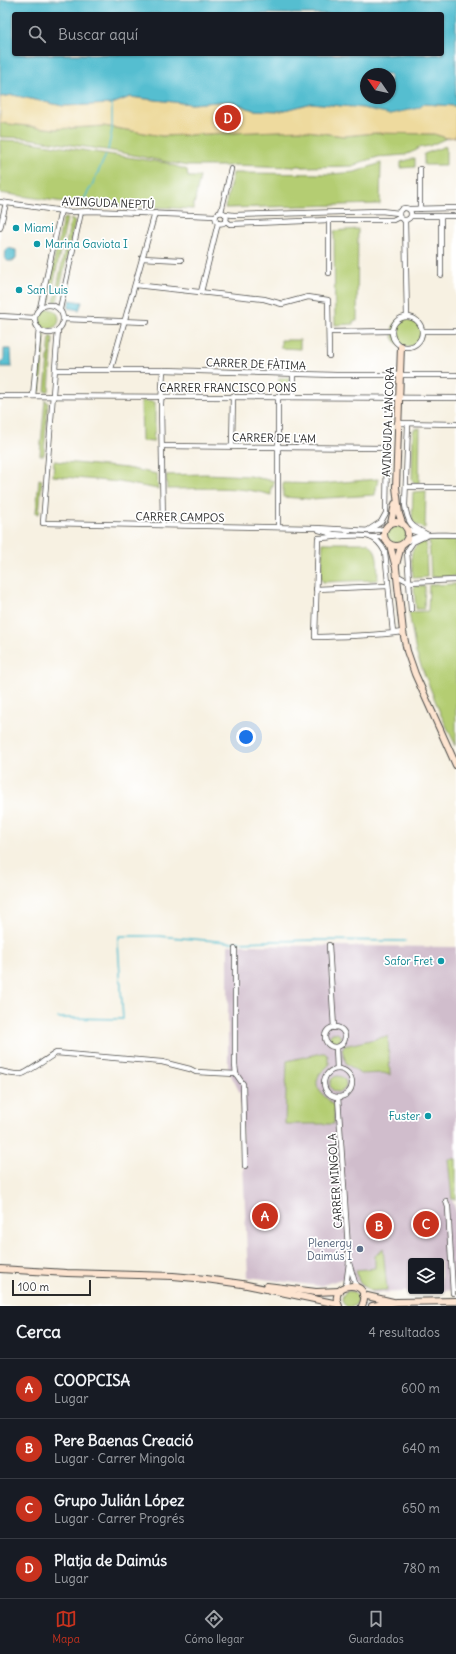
<!DOCTYPE html>
<html lang="es">
<head>
<meta charset="utf-8">
<style>
	body { margin:0; font-family:Delius,sans-serif; background:#242831; color:#f1f3f6 }
	.controls { position:absolute; right:12px; bottom:12px; display:grid; overflow:hidden; border-radius:4px; box-shadow:0 1px 3px #0004 }
	.controls button { width:36px; height:36px; display:grid; place-items:center; padding:0; border:0; border-bottom:1px solid #363941; background:#171b24; color:#f1f3f6; font:20px sans-serif }
	.compass { position:absolute; left:360px; top:68px; width:36px; height:36px; border-radius:50%; background:#171b24; box-shadow:0 1px 3px #0004; rotate:304deg }
	.scale { position:absolute; left:12px; bottom:10px; width:79px; box-sizing:border-box; padding-left:4px; border:2px solid #2b2b2b; border-top:0; font-size:11px; line-height:14px; white-space:nowrap; color:#2b2b2b; -webkit-text-stroke:3px #fff; paint-order:stroke }
	.you { position:absolute; left:246px; top:737px; width:14px; height:14px; margin:-10px; border:3px solid #fff; border-radius:50%; background:#1a73e8; box-shadow:0 0 0 6px #1a73e833 }
	.badge { display:grid; place-items:center; width:26px; height:26px; border-radius:50%; background:#c8321e; color:#fff; font-size:13px; font-weight:700 }
	.pin { position:absolute; translate:-50% -50%; border:2px solid #fff; box-shadow:0 1px 4px #0006 }
	.list { margin:0; padding:0; list-style:none }
	h2 { display:flex; justify-content:space-between; align-items:center; height:52px; margin:0; padding:0 16px; font-size:17px }
	h2 small { font-size:13px; font-weight:400; color:#9ea1a6 }
	.list li { display:grid; grid-template-columns:26px 1fr auto; gap:12px; align-items:center; box-sizing:border-box; height:60px; padding:0 16px; border-top:1px solid #363941 }
	.list b { display:block; font-size:15px; white-space:nowrap }
	.list p { margin:0; font-size:13px; white-space:nowrap; color:#9ea1a6 }
	.list em { font-size:13px; font-style:normal; color:#9ea1a6 }
	.icon { flex:none; width:22px; height:22px; fill:none; stroke:currentColor; stroke-width:2; stroke-linecap:round; stroke-linejoin:round }
	.map { position:relative; flex:none; width:456px; height:1306px; overflow:hidden }
	.search { position:absolute; background:#171b24; box-shadow:0 1px 3px #0004; left:12px; right:12px; top:12px; height:44px; display:flex; align-items:center; gap:10px; box-sizing:border-box; padding:0 14px; border-radius:4px; color:#9ea1a6; font-size:15px }
	.sheet { height:292px; background:#171b24 }
	nav { display:flex; justify-content:space-around; align-items:center; box-sizing:border-box; height:56px; border-top:1px solid #363941; background:#171b24; font-size:11px; color:#9ea1a6 }
	nav a { display:grid; justify-items:center; gap:2px }
	nav .on { color:#c8321e }
	.map>svg:first-child { display:block }
	.industrial { fill:#d0bdcc }
	.green { fill:#b4cd72; stroke:#707c4e }
	.sand { fill:#eeda9e; stroke:#8c8264 }
	.water { fill:#54bed0; stroke:#40747e; fill-rule:evenodd }
	.lines { fill:none; stroke-linecap:round; stroke-linejoin:round }
	.stream { stroke:#54bed0; stroke-width:1.5 }
	.street-casing { stroke:#4a4946; stroke-width:6 }
	.secondary-casing { stroke:#4a4946; stroke-width:8 }
	.street { stroke:#fff; stroke-width:4.5 }
	.secondary { stroke:#fde4d0; stroke-width:6 }
	.culture-dot { fill:#0f9aa8; stroke:#fff; stroke-width:1.5 }
	.service-dot { fill:#5c6f8a; stroke:#fff; stroke-width:1.5 }
	.labels { text-anchor:middle; stroke-width:3.5; stroke-linejoin:round; paint-order:stroke }
	.street-label { font-size:11px; fill:#2b2b2b; stroke:#fff }
	.culture-label { font-size:11px; fill:#0d838f; stroke:#fff; text-anchor:start }
	.service-label { font-size:11px; fill:#4e5e75; stroke:#fff; text-anchor:end }
</style>
</head>
<body>
<div class="map">
<svg width="456" height="1306" viewBox="0 0 456 1306">
	<rect width="100%" height="100%" fill="#fff"/>
	<filter id="ink" filterUnits="userSpaceOnUse"><feTurbulence type="fractalNoise" baseFrequency=".025" numOctaves="2"/><feDisplacementMap in="SourceGraphic" scale="8" xChannelSelector="R" yChannelSelector="G"/><feConvolveMatrix kernelMatrix="1 2 1 2 8 2 1 2 1" color-interpolation-filters="sRGB"/></filter>
	<filter id="wash" filterUnits="userSpaceOnUse"><feTurbulence type="fractalNoise" baseFrequency=".012" numOctaves="4" result="noise"/><feDisplacementMap in="SourceGraphic" scale="16" xChannelSelector="R" yChannelSelector="G"/><feGaussianBlur stdDeviation="0.9" result="paint"/><feColorMatrix in="noise" values="0 0 0 0 0 0 0 0 0 0 0 0 0 0 0 0 0 1.4 0 .05"/><feComposite in="paint" operator="in"/></filter>
	<g filter="url(#wash)">
		<rect width="100%" height="100%" fill="#f7f1e2"/>
		<path class="industrial" d="M228,945L456,947V1159H448L452,1199L456,1211V1290L441,1291V1261H411V1291H430L372,1293L363,1287L358,1282L341,1279L320,1286L248,1277L240,1093L228,1069Z"/>
		<g class="green">
			<path d="M0,123L55,129L104,126L162,136L300,130L344,136L375,133L434,134L447,138L429,146L417,148V150L405,155L378,157L358,163L355,166L302,167L301,166H296L295,167L233,165L229,166H187L113,151L24,138L0,137Z"/>
			<path d="M0,140L24,141L166,163L187,170L188,177H200L193,209L71,203L0,193Z"/>
			<path d="M446,146V165H424V154Z"/>
			<path d="M415,158V167L401,168V162Z"/>
			<path d="M381,163L380,204L225,208L233,173L332,174L355,172Z"/>
			<path d="M67,218L50,301H47L46,300L48,292L49,291L51,285L49,284L63,219Z"/>
			<path d="M71,219L75,222L57,301L54,302Z"/>
			<path d="M358,229L357,321H353V324L335,325L334,231Z"/>
			<circle cx="49" cy="319" r="10"/>
			<circle cx="407" cy="332" r="15"/>
			<path d="M42,335H45L40,392L37,389Z"/>
			<path d="M50,336L53,338L49,391L45,392Z"/>
			<path d="M281,340H300V349L281,348Z"/>
			<path d="M279,378H289L288,391H278Z"/>
			<path d="M45,400L48,402L44,455H40Z"/>
			<path d="M141,401L155,402V432H154L153,442L142,441Z"/>
			<path d="M420,428L419,483H414L412,479L413,432L414,429Z"/>
			<path d="M54,461L126,468L157,474L158,489L119,482L53,476Z"/>
			<path d="M206,474L249,476L274,481L273,487H271V495C238,485 201,489 167,489L166,475Z"/>
			<path d="M39,479L42,480L39,514L36,513Z"/>
			<path d="M378,479L375,495L310,499L283,497V483L320,484Z"/>
			<path d="M426,491L425,529L415,524L412,520L413,492Z"/>
			<circle cx="396" cy="534" r="12"/>
			<path d="M429,539H456V576L431,577Z"/>
			<path d="M426,540L427,577L415,578L413,577C412,557 406,549 426,540Z"/>
			<path d="M323,543H367C380,550 377,567 378,580L323,582L321,578Z"/>
			<path d="M456,584V746L441,715L416,653L409,612L428,611L429,585Z"/>
			<path d="M415,586H425L424,609H416L414,589Z"/>
			<circle cx="335" cy="1038" r="5.5"/>
			<path d="M388,1036L390,1075L383,1073L360,1074L346,1063L342,1049L344,1046Z"/>
			<path d="M321,1053H325L328,1056V1063H330C328,1068 322,1070 319,1075C311,1091 328,1096 334,1107V1124H285L287,1061Z"/>
			<circle cx="338" cy="1084" r="8"/>
			<path d="M448,1159H456V1199H452Z"/>
			<path d="M383,1248L387,1290L370,1291L359,1281L356,1270L375,1268V1256Z"/>
			<circle cx="350" cy="1299" r="8"/>
		</g>
		<path class="sand" d="M13,95L63,106L112,104L130,97L191,104L230,101L253,110L281,111L311,103L363,108L392,113L424,104L456,106V137L447,138L434,134L375,133L344,136L300,130L162,136L104,126L55,129L0,123V97Z"/>
		<g class="water">
			<path d="M0,0H456V106L424,104L419,108L391,114L363,108L311,103L281,111L253,110L230,101L191,104L130,97L112,104L63,106L13,95L0,97ZM14,14H442V54H14ZM366,74H390V98H366Z"/>
			<path d="M8,248L16,250V258L13,261H8L5,259L6,250Z"/>
			<path d="M70,300L82,302L79,310L68,308Z"/>
			<path d="M4,349H11L12,367H0L1,361H4Z"/>
		</g>
		<g class="lines">
			<g class="stream">
				<path d="M108,150L112,130V104"/>
				<path d="M83,201L92,185L106,155"/>
				<path d="M58,1018L123,1019L118,943L119,937L120,936H158L229,942L316,940L405,941"/>
			</g>
		</g>
	</g>
	<g filter="url(#ink)">
		<g class="lines">
			<g class="street-casing">
				<g id="street">
					<path d="M420,169V209"/>
					<path d="M0,202L70,212L92,211L215,216"/>
					<circle cx="405" cy="214" r="6"/>
					<path d="M409,209L456,208"/>
					<path d="M221,212L231,169"/>
					<circle cx="221" cy="218" r="5.5"/>
					<path d="M225,214L234,215L381,211L399,213"/>
					<path d="M412,216H456"/>
					<path d="M441,216V275"/>
					<path d="M226,221L230,224L329,220H393L399,217"/>
					<path d="M405,221L407,317"/>
					<path d="M0,228L6,203"/>
					<path d="M142,258L181,260"/>
					<path d="M329,273V220"/>
					<path d="M135,285L264,299L282,304L308,297L328,300L329,356"/>
					<path d="M201,292L218,223"/>
					<circle cx="49" cy="319" r="14"/>
					<path d="M40,308L61,210"/>
					<path d="M60,309L81,212"/>
					<path d="M0,316L35,318"/>
					<circle cx="407" cy="332" r="15"/>
					<path d="M63,319L147,322"/>
					<path d="M58,330L43,523L316,528L371,531L385,529"/>
					<path d="M422,331H456"/>
					<path d="M329,332L392,331"/>
					<path d="M111,369L155,213"/>
					<path d="M55,370H163L336,375H456"/>
					<path d="M0,396L456,398"/>
					<path d="M33,396L39,328"/>
					<path d="M293,397V374"/>
					<path d="M397,423L456,424"/>
					<path d="M408,424L405,505C408,525 411,526 428,535"/>
					<path d="M162,446L385,448L387,452L386,513L381,522L367,531"/>
					<path d="M232,446L233,396"/>
					<path d="M406,487H456"/>
					<path d="M163,525L161,404L163,370"/>
					<path d="M278,527V396"/>
					<path d="M407,529L422,534"/>
					<path d="M319,530L333,534L347,535"/>
					<path d="M370,537H384"/>
					<path d="M406,542C420,532 439,535 456,535"/>
					<path d="M396,575L409,582L456,580"/>
					<path d="M316,589L388,586"/>
					<path d="M411,610L407,551L413,542L428,535"/>
					<path d="M393,633L385,552C382,546 377,539 370,537C359,533 330,538 318,538L315,637C344,636 374,636 403,632"/>
					<path d="M329,945L334,1028"/>
					<path d="M235,949V1065L236,1074L243,1084L245,1166"/>
					<circle cx="335" cy="1037" r="10"/>
					<path d="M336,1047L337,1069"/>
					<circle cx="338" cy="1083" r="14"/>
					<path d="M0,1071C7,1073 14,1075 22,1074C25,1074 50,1057 56,1053L162,1062L190,1069L196,1072L236,1074"/>
					<path d="M338,1097L349,1263L346,1286"/>
					<path d="M446,1201L448,1207L453,1293"/>
					<path d="M349,1263L356,1286"/>
				</g>
			</g>
			<g class="secondary-casing">
				<g id="secondary">
					<path d="M401,346L396,487L399,514L402,523"/>
					<circle cx="396" cy="534" r="12"/>
					<path d="M391,523L395,504"/>
					<path d="M390,545L396,568L403,632L407,651L415,674L456,765"/>
					<path d="M396,565L401,546"/>
					<path d="M0,1269L67,1273L173,1276L206,1279L242,1284L338,1304"/>
					<path d="M267,1286L316,1292L340,1291"/>
					<path d="M363,1295L393,1302"/>
					<path d="M339,1306C326,1280 375,1279 362,1306"/>
					<path d="M372,1306L397,1302L456,1301"/>
				</g>
			</g>
			<use href="#street" class="street"/>
			<use href="#secondary" class="secondary"/>
		</g>
	</g>
	<g class="culture-dot">
		<circle cx="16" cy="228" r="4"/>
		<circle cx="37" cy="244" r="4"/>
		<circle cx="19" cy="290" r="4"/>
		<circle cx="441" cy="961" r="4"/>
		<circle cx="428" cy="1116" r="4"/>
	</g>
	<circle class="service-dot" cx="360" cy="1249" r="4"/>
	<g class="labels">
		<g class="street-label">
			<text transform="translate(108 203) rotate(2)" y="4">AVINGUDA NEPTÚ</text>
			<text transform="translate(256 364) rotate(2)" y="4">CARRER DE FÀTIMA</text>
			<text x="228" y="392">CARRER FRANCISCO PONS</text>
			<text transform="translate(388 422) rotate(-88)" y="4">AVINGUDA L'ÀNCORA</text>
			<text transform="translate(274 438) rotate(1)" y="4">CARRER DE L'AM</text>
			<text transform="translate(180 517) rotate(1)" y="4">CARRER CAMPOS</text>
			<text transform="translate(335 1181) rotate(-94)" y="4">CARRER MINGOLA</text>
		</g>
		<g class="culture-label">
			<text x="24" y="232">Miami</text>
			<text x="45" y="248">Marina Gaviota I</text>
			<text x="27" y="294">San Luis</text>
			<text x="433" y="965" text-anchor="end">Safor Fret</text>
			<text x="420" y="1120" text-anchor="end">Fuster</text>
		</g>
		<g class="service-label">
			<text x="352" y="1247">Plenergy<tspan x="352" dy="13">Daimús I</tspan></text>
		</g>
	</g>
</svg>
<div class="controls">
<button><svg class="icon" aria-label="layers" viewBox="0 0 24 24"><path d="M12 4l9 5-9 5-9-5zM3 14l9 5 9-5"/></svg></button>
</div>
<svg class="compass" viewBox="-18 -18 36 36"><path d="M0-13l5 13h-10z" fill="#e53935"/><path d="M0 13l5-13h-10z" fill="#9ea1a6"/></svg>
<div class="scale">100 m</div>
<div class="you"></div>
<div class="pin badge" style="left:265px;top:1216px">A</div>
<div class="pin badge" style="left:379px;top:1226px">B</div>
<div class="pin badge" style="left:426px;top:1224px">C</div>
<div class="pin badge" style="left:228px;top:118px">D</div>
<div class="search"><svg class="icon" aria-label="search" viewBox="0 0 24 24"><circle cx="10" cy="10" r="6"/><path d="M15 15l6 6"/></svg>Buscar aquí</div>
</div>
<section class="sheet">
<h2>Cerca<small>4 resultados</small></h2>
<ul class="list">
<li><span class="badge">A</span><div><b>COOPCISA</b><p>Lugar</p></div><em>600 m</em></li>
<li><span class="badge">B</span><div><b>Pere Baenas Creació</b><p>Lugar · Carrer Mingola</p></div><em>640 m</em></li>
<li><span class="badge">C</span><div><b>Grupo Julián López</b><p>Lugar · Carrer Progrés</p></div><em>650 m</em></li>
<li><span class="badge">D</span><div><b>Platja de Daimús</b><p>Lugar</p></div><em>780 m</em></li>
</ul>
</section>
<nav>
<a class="on"><svg class="icon" aria-label="map" viewBox="0 0 24 24"><path d="M3 6l6-2 6 2 6-2v14l-6 2-6-2-6 2zM9 4v14M15 6v14"/></svg>Mapa</a>
<a><svg class="icon" aria-label="directions" viewBox="0 0 24 24"><path d="M12 3l9 9-9 9-9-9zM9 14v-3h6M13 9l2 2-2 2"/></svg>Cómo llegar</a>
<a><svg class="icon" aria-label="saved" viewBox="0 0 24 24"><path d="M7 4h10v16l-5-4-5 4z"/></svg>Guardados</a>
</nav>
</body>
</html>
